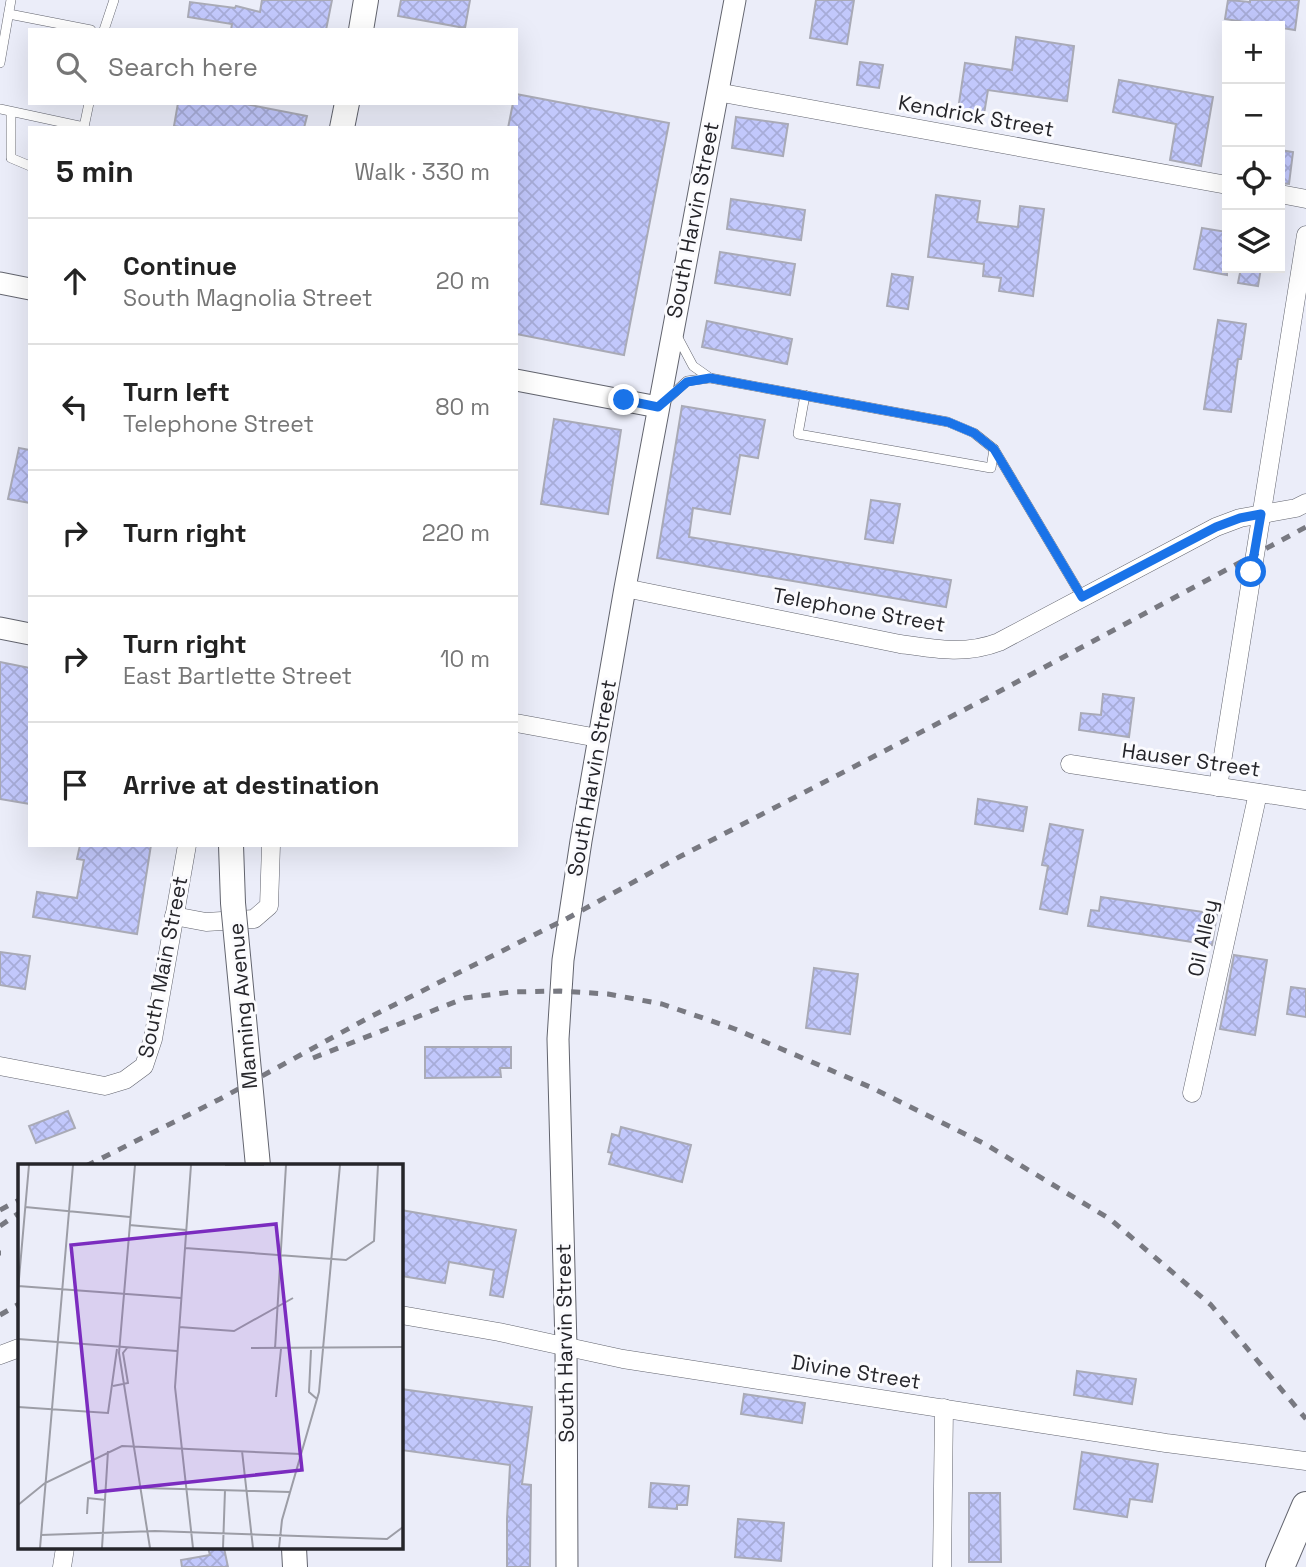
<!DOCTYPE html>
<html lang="en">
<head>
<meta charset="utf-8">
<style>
	body { margin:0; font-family:"Space Grotesk",sans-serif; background:#f6f6f6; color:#222 }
	.controls { position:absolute; right:21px; top:21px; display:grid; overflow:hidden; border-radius:0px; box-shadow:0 7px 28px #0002 }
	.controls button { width:63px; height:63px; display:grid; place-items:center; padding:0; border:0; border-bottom:2px solid #e0e0e0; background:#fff; color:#222; font:35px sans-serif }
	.stop { position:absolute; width:21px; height:21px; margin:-16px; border:5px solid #1a73e8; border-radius:50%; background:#fff }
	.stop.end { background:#1a73e8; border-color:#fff; box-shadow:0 2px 7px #0008 }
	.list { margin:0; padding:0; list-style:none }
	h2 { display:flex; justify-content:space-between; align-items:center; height:91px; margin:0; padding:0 28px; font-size:30px }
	h2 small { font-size:23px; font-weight:400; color:#767676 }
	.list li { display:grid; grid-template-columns:46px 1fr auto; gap:21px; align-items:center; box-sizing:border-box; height:126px; padding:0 28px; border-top:2px solid #e0e0e0 }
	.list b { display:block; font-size:26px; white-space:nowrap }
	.list p { margin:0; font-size:23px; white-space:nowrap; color:#767676 }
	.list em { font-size:23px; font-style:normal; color:#767676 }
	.icon { flex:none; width:38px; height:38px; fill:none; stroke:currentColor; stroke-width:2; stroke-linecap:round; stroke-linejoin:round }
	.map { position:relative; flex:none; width:1306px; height:1567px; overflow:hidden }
	.search { position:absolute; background:#fff; box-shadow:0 7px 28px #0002; left:28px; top:28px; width:490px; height:77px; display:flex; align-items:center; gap:18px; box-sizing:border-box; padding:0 24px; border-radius:0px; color:#767676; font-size:26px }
	.panel { position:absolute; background:#fff; box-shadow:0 7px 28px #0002; left:28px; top:126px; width:490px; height:721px; border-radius:0px }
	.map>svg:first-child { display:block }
	.building { fill:url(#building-cross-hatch); stroke:#a9aab6; stroke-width:2 }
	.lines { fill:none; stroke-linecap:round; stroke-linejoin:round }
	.service-casing { stroke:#62646e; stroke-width:10 }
	.minor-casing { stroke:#62646e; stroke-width:19 }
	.tertiary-casing { stroke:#62646e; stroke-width:23 }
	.secondary-casing { stroke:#62646e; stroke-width:26 }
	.primary-casing { stroke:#62646e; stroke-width:30 }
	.service { stroke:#fff; stroke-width:9 }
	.minor { stroke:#fff; stroke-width:18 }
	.tertiary { stroke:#fff; stroke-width:21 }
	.secondary { stroke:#fff; stroke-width:24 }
	.primary { stroke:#fff; stroke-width:28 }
	.rail { stroke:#787981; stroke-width:5; stroke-dasharray:9 9; stroke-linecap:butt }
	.secondary-bridge-casing { stroke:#62646e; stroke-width:26; stroke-linecap:butt }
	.secondary-bridge { stroke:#fff; stroke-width:24 }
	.route { stroke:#1a73e8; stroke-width:9 }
	.labels { text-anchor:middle; stroke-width:6; stroke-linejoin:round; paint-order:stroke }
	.street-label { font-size:21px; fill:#25252a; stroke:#fbfbfe }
	.inset-road { fill:none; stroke:#9c9da6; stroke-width:2 }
	.view { fill:#7b2cbf; fill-opacity:0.15; stroke:#7b2cbf; stroke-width:3.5 }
	.inset-edge { fill:none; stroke:#25252a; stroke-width:3.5 }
</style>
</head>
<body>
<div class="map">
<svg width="1306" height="1567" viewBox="0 0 1306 1567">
	<defs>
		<pattern id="building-cross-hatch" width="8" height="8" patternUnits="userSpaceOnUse" patternTransform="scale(1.75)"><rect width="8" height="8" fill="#c2c8fc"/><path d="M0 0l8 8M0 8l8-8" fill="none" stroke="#a7acd8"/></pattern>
	</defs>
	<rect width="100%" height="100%" fill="#ebedf9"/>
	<g class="building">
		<path d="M262,0H332L326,30H231L232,24L188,17L190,2L235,8L236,6L260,12Z"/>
		<path d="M401,0H470L465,28L398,16Z"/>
		<path d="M816,0H854L847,44L810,38Z"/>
		<path d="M1228,0L1250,2V0H1299L1295,30L1225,19Z"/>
		<path d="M1016,37L1074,46L1067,101L988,90L984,114L958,110L965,63L1012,70Z"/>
		<path d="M860,62L883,65L879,88L857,85Z"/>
		<path d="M1119,80L1213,97L1201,166L1170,160L1176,124L1113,112Z"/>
		<path d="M516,94L669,123L624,355L516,334V128H508L513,103H516Z"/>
		<path d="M178,103H240L307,116L304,128H185L174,126Z"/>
		<path d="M736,117L788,124L783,156L732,148Z"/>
		<path d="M1280,150L1293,152L1289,184L1280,183Z"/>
		<path d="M936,195L980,201L977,222L1018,227L1020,206L1044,209L1033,296L999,291L1001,278L983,276L984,264L928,257Z"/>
		<path d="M731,199L805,210L801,240L727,229Z"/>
		<path d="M1202,228L1227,232V275L1194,269Z"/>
		<path d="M720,252L795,264L790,295L715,283Z"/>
		<path d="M1241,268H1261L1258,286L1238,283Z"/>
		<path d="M892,274L913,277L908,309L887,306Z"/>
		<path d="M1218,320L1246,324L1241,359H1238L1231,412L1204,409Z"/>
		<path d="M707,321L792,339L787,364L702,347Z"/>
		<path d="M682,406L765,420L758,458L740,455L730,514L693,508L689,537L951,580L946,607L657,558Z"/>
		<path d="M554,419L621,430L608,514L541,504Z"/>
		<path d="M19,448L30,450V503L8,499Z"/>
		<path d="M871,500L900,504L893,543L865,539Z"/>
		<path d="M0,662L30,668V804L0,799Z"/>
		<path d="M1103,694L1134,698L1129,737L1079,730L1081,713L1101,715Z"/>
		<path d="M978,799L1027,807L1023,831L975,824Z"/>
		<path d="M1050,824L1083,830L1067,914L1040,909L1048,866L1042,865Z"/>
		<path d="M80,845H151L137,934L33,917L37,892L77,898L84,860L77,859Z"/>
		<path d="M1101,897L1217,914L1212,945L1088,926L1091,910L1099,911Z"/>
		<path d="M0,952L30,956L25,989L0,985Z"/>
		<path d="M1234,955L1267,960L1255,1035L1220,1029Z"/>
		<path d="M814,968L858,974L850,1034L806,1028Z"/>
		<path d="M1291,987L1306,989V1017L1287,1014Z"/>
		<path d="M425,1047H511V1068H500L501,1077L425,1078Z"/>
		<path d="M68,1111L75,1128L36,1143L29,1126Z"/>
		<path d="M621,1127L691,1145L682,1182L609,1164L612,1153L608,1152L612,1134L619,1136Z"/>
		<path d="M401,1210L516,1230L503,1297L490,1295L494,1270L449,1262L445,1283L401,1276Z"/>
		<path d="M1077,1371L1136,1379L1132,1404L1074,1395Z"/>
		<path d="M401,1389L532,1407L522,1484L531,1485L530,1567H507V1519L510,1465L401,1450Z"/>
		<path d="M744,1394L805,1403L802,1423L741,1414Z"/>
		<path d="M1082,1452L1158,1464L1152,1502L1130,1499L1127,1517L1074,1509Z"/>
		<path d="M651,1483L689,1486L687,1505H677V1509L649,1507Z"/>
		<path d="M969,1493H1000L1001,1562H969Z"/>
		<path d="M738,1519L784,1523L781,1561L735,1557Z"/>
		<path d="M208,1548H224L228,1567H182L181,1560L210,1555Z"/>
	</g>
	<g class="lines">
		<g class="service-casing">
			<g id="service">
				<path d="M9,14L91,30"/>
				<path d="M104,30L114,0"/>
				<path d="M0,63L11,0"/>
				<path d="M0,109L84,127L89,103"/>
				<path d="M11,113V158L30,166"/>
				<path d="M677,336L693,366L710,378"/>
				<path d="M805,395L798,434L991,468L994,449"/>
				<path d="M664,402L687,381L710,378L948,422L974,433L994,449L1082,597"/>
			</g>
		</g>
		<g class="minor-casing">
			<g id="minor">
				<path d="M717,92L1227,185"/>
				<path d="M1280,194L1306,199"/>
				<path d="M625,588L900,644C934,649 966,655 999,642L1216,527L1240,518L1296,508L1306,503"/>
				<path d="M516,723L598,738"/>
				<path d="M1070,764L1306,800"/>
				<path d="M1218,787L1306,235"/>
				<path d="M174,916L206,922L254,919L269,906L271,845"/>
				<path d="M0,1066L105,1086L125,1080L144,1066L153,1039L187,845"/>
				<path d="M1192,1093L1258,793"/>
				<path d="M401,1315L499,1332L623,1359L1166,1443L1306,1461"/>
				<path d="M0,1355L19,1348"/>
				<path d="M62,1567L65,1548"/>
				<path d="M942,1567L944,1408"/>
			</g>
		</g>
		<g class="tertiary-casing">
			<g id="tertiary">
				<path d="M0,283L30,289"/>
				<path d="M516,380L658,407"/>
				<path d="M0,628L30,634"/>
				<path d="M567,1567L566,1346L558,1039L563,960L581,841L625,588L735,0"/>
			</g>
		</g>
		<g class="secondary-casing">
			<g id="secondary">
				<path d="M361,30L366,0"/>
				<path d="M342,128L347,103"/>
				<path d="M294,1548L295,1567"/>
			</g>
		</g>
		<g class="primary-casing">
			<path id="primary" d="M1280,1567L1306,1506"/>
		</g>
		<use href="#service" class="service"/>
		<use href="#minor" class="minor"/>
		<use href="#tertiary" class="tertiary"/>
		<use href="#secondary" class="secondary"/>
		<use href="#primary" class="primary"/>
		<g class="rail">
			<path d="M313,1058L465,998L511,992L560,991L608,994L662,1004L735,1029L870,1087L985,1144L1110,1219L1211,1305L1306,1419"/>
			<path d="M86,1166L220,1099L368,1018L568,918L681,856L987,698L1306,527"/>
			<path d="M0,1210L19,1200"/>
			<path d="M0,1226L19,1213"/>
			<path d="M0,1253H1"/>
			<path d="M0,1315L19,1304"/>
		</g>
		<g class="secondary-bridge-casing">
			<path id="secondary-bridge" d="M231,845L233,903L258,1166"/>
		</g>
		<use href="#secondary-bridge" class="secondary-bridge"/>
	</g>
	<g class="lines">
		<path class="route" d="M624,400L658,407L687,382L710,378L948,422L974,433L994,449L1082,597L1216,527L1240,518L1261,514L1251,572"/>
	</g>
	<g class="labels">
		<g class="street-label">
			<text transform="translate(976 116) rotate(10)" y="7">Kendrick Street</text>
			<text transform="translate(693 220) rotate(-79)" y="7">South Harvin Street</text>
			<text transform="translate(859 610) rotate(10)" y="7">Telephone Street</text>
			<text transform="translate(1191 760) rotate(8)" y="7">Hauser Street</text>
			<text transform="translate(592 778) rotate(-80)" y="7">South Harvin Street</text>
			<text transform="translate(1203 938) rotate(-78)" y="7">Oil Alley</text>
			<text transform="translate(163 967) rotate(-79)" y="7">South Main Street</text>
			<text transform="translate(243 1006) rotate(-95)" y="7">Manning Avenue</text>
			<text transform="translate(565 1343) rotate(-91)" y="7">South Harvin Street</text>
			<text transform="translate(856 1372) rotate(9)" y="7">Divine Street</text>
		</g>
	</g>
	<g transform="translate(18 1164)">
		<rect width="385" height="385" fill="#ebedf9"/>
		<path class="inset-road" d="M117,1L101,189L132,384M173,1L157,223L175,384M207,1H246M7,43L112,53M111,61L168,66M167,84L328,96L356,77L360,1M0,122L163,134M0,126L11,1M161,163L216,167L275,134M0,175L159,187M233,184L385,183M257,185L268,1M293,186L291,228L299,235M95,222L110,219L105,189L109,184M258,233L263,185M0,243L90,249L99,185M224,287L235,384M125,324L272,328M0,341L27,319L104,282L283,290M69,350L70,334L88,336M23,371L137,367L369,375L385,363M22,384L55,1M84,384L90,287M205,384L207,326M261,384L264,356L301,228L322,1"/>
		<path class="view" d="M258,60L284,306L78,328L53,81Z"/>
		<rect width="385" height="385" class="inset-edge"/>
	</g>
</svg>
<div class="controls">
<button>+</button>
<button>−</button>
<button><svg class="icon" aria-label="locate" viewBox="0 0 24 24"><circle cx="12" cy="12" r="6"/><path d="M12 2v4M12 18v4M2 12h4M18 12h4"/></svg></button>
<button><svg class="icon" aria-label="layers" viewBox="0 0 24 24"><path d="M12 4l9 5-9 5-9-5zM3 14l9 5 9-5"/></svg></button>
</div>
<div class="stop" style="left:1251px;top:572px"></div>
<div class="stop end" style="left:624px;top:400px"></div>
<div class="search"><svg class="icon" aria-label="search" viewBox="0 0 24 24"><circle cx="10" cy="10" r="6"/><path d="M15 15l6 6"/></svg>Search here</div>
<section class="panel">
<h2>5 min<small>Walk · 330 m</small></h2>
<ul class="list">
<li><svg class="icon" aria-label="ahead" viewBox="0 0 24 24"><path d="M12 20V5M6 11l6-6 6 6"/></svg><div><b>Continue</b><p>South Magnolia Street</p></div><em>20 m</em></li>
<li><svg class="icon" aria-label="left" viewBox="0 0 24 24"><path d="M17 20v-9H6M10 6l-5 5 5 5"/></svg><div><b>Turn left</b><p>Telephone Street</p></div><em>80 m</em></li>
<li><svg class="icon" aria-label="right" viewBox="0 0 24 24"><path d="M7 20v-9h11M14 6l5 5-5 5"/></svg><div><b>Turn right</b></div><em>220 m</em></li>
<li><svg class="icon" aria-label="right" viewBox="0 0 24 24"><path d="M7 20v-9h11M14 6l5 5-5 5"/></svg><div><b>Turn right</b><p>East Bartlette Street</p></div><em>10 m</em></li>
<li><svg class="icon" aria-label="arrive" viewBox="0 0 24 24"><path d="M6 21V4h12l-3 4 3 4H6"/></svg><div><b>Arrive at destination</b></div></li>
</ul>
</section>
</div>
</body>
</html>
